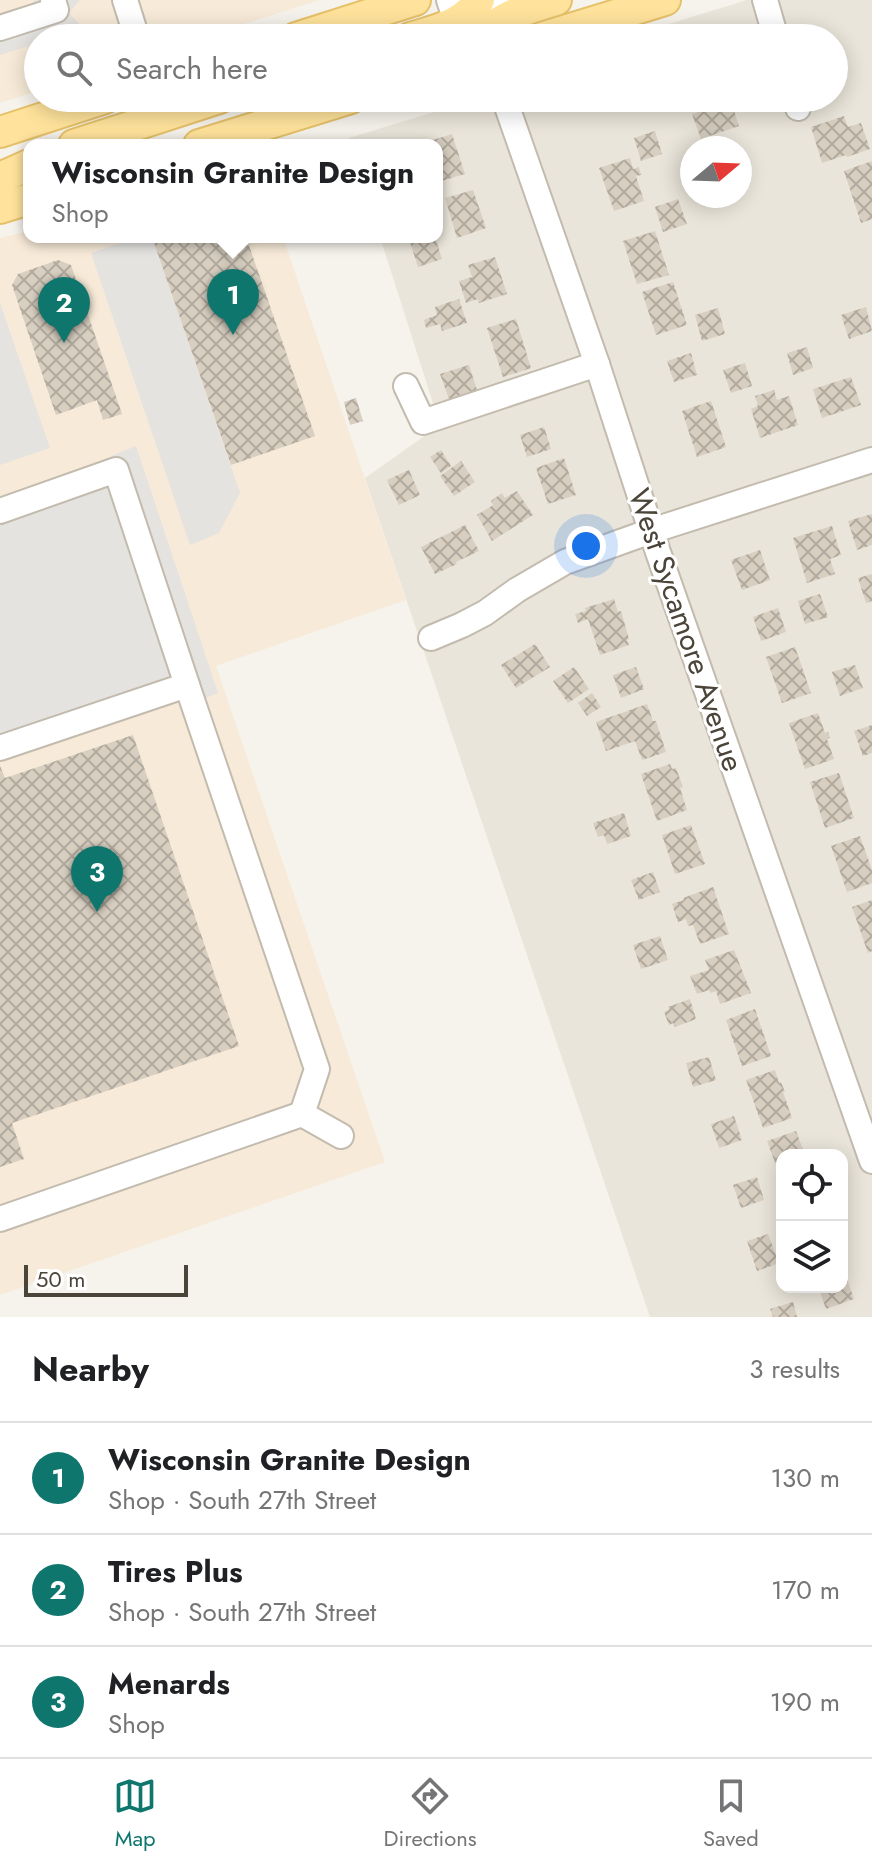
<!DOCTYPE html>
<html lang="en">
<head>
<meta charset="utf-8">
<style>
	body { margin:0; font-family:Jost,sans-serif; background:#f6f6f6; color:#202124 }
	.controls { position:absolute; right:24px; bottom:24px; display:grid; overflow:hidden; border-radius:16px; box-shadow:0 4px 20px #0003 }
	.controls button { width:72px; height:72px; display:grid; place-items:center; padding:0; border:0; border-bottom:2px solid #e0e0e0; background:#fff; color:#202124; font:40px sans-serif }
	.compass { position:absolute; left:680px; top:136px; width:72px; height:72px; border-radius:50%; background:#fff; box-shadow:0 4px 20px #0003; rotate:71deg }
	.scale { position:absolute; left:24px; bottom:20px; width:164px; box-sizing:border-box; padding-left:8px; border:4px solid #4b4439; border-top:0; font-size:22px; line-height:28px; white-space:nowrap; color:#4b4439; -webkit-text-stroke:6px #fff; paint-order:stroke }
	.you { position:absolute; left:586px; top:546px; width:28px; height:28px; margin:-20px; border:6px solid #fff; border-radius:50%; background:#1a73e8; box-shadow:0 0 0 12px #1a73e833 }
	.badge { display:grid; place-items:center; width:52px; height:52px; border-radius:50%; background:#0f766e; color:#fff; font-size:26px; font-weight:700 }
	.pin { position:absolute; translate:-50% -66px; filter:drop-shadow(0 2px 4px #0008) }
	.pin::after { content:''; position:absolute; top:42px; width:28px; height:24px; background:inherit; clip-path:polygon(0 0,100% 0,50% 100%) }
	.popup { position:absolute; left:23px; top:139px; width:420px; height:104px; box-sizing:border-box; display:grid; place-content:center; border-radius:16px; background:#fff; filter:drop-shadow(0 2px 6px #0005); font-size:26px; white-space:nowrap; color:#757577 }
	.popup b { font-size:30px; color:#202124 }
	.popup::after { content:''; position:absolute; left:50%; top:100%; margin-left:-16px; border:16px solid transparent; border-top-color:#fff }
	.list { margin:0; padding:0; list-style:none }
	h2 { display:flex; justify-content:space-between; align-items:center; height:104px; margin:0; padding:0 32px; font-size:34px }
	h2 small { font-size:26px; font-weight:400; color:#757577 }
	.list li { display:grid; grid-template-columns:52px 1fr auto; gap:24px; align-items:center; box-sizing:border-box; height:112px; padding:0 32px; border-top:2px solid #e0e0e0 }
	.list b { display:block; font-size:30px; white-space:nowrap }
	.list p { margin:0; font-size:26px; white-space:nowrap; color:#757577 }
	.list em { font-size:26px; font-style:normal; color:#757577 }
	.icon { flex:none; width:44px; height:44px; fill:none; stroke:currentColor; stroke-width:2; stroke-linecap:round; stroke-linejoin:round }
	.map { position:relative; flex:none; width:872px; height:1317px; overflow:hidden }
	.search { position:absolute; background:#fff; box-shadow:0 4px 20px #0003; left:24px; right:24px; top:24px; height:88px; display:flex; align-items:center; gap:20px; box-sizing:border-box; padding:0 28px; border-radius:44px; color:#757577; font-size:30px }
	.sheet { height:440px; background:#fff }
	nav { display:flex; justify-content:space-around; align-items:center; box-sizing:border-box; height:112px; border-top:2px solid #e0e0e0; background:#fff; font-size:22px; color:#757577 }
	nav a { display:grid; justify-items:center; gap:4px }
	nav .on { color:#0f766e }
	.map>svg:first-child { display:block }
	.residential { fill:#eae5da; fill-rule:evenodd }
	.commercial { fill:#f7ead8 }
	.parking { fill:#e5e3e0 }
	.building { fill:url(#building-cross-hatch) }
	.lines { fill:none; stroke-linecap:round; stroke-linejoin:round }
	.minor-casing { stroke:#c2bbae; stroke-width:28 }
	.major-casing { stroke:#e6c16a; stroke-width:34 }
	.minor { stroke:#fff; stroke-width:24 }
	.major { stroke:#ffe39c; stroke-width:30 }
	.labels { text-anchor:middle; stroke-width:6; stroke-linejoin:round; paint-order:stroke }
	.street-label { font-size:30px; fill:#4b4439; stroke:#fff }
</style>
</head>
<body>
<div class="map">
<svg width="872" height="1317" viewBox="0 0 872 1317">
	<defs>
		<pattern id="building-cross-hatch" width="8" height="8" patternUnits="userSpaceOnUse" patternTransform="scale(2)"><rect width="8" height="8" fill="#d8cfc1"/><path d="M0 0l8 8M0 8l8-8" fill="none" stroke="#b1aa9e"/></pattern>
	</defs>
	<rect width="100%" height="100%" fill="#f6f3ec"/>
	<path class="residential" d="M747,0H872V1317H650L365,478L440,425L380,237H437V145H351L349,138L450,107L464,104L474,105L492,98H834V38H623ZM692,148H740V196H692ZM782,1155H842V1287H782Z"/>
	<g class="commercial">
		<path d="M0,0H320L200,38H38V91L0,103Z"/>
		<path d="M29,231V237H283L406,600L216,666L385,1162L0,1295V238Z"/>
	</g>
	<g class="parking">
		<path d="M35,0H80L69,13L84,29L55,38H38V43L0,55V22L15,16L12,11L30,5Z"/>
		<path d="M137,237H152L240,493L219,533L190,545L91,253Z"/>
		<path d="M0,303L50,448L0,465Z"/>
		<path d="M136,446L218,693L193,703L184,675L0,737V524L119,483L111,456Z"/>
	</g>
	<g class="building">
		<path d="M731,101L739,126L701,139L692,114L705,110L704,106L709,104L710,108Z"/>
		<path d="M844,116L848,127L861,123L870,149L847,157L846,155L822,163L811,127Z"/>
		<path d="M655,131L662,154L641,161L634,138Z"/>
		<path d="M452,134L465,174L438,182L437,145L420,144Z"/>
		<path d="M630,158L633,169L639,167L641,175L636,176L644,201L614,211L599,168Z"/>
		<path d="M872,161V219L861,223L844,171Z"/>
		<path d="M473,190L486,228L457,238L445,198Z"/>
		<path d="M678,199L687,224L663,232L655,207Z"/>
		<path d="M655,231L669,275L637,284L623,241Z"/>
		<path d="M152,237H246L315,436L231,465Z"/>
		<path d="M427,237H435L442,259L418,267L410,242Z"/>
		<path d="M495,257L507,294L479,303L478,299L466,303L459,281L472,277L468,265Z"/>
		<path d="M58,260L71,265L122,414L103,420L97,400L56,415L12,285L18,274Z"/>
		<path d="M673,282L687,325L656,335L642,292Z"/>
		<path d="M459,299L467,323L442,331L440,324L426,328L424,320L437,315L435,307Z"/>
		<path d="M866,307L872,331L849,339L841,315Z"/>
		<path d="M718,308L725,334L702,341L695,315Z"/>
		<path d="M516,319L531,368L503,377L487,328Z"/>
		<path d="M807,347L813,368L793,375L787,353Z"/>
		<path d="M691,353L697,375L674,382L667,361Z"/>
		<path d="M745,363L752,386L731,393L723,370Z"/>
		<path d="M469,365L477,390L449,399L440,374Z"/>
		<path d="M851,377L861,405L822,418L813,389Z"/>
		<path d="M774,390L777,400L789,396L798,425L760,438L751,409L758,406L755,396Z"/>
		<path d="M356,398L363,421L350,425L344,402Z"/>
		<path d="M711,401L726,447L697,457L682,411Z"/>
		<path d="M544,427L551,449L527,457L520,435Z"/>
		<path d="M441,450L451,466L441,473L430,457Z"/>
		<path d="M564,458L576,495L548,504L536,468Z"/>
		<path d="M461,461L475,482L454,496L440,476Z"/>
		<path d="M409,470L420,495L399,505L387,480Z"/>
		<path d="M517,491L533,515L492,541L477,515L493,505L491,501L502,493L505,498Z"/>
		<path d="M872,514V545L857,550L848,521Z"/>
		<path d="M465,525L479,551L456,562L457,564L435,574L421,547Z"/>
		<path d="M832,526L841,555L830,559L835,574L807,583L793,538Z"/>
		<path d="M760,550L770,580L742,590L731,560Z"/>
		<path d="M872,574V601L866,603L858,578Z"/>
		<path d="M820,594L828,617L805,624L798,601Z"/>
		<path d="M614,599L618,612L621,611L629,639L627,640L629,645L600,655L588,619L578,623L575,614L586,611L585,608Z"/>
		<path d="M778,608L786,632L761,641L753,617Z"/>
		<path d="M535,644L550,667L516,688L501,665Z"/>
		<path d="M795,647L811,693L782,703L766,657Z"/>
		<path d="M855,665L863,688L840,696L832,672Z"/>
		<path d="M574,667L589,689L568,703L553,681Z"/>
		<path d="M636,667L644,689L621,698L613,675Z"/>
		<path d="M592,693L601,707L587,716L578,703Z"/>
		<path d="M647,704L653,721H656L666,752L642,760L635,741L606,751L596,722Z"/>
		<path d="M818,713L825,733L828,732L830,738L827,739L834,759L805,769L789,723Z"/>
		<path d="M872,725V753L863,756L854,731Z"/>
		<path d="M133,735L239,1046L12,1123L24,1159L0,1167V766L5,778Z"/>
		<path d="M670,764L672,769L676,768L683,787L680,788L687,810L657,821L641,774Z"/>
		<path d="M839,773L854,818L825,828L810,782Z"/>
		<path d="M624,813L631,836L607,844L604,835L598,837L593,823Z"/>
		<path d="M691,825L705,864L675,874L662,835Z"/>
		<path d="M860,836L872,870V883L847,892L831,846Z"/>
		<path d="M653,872L660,892L639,900L631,880Z"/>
		<path d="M713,887L729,934L700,944L693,925L688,926L686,919L678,922L672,904L684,900L683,898Z"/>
		<path d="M872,900V951L868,953L852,907Z"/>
		<path d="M660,936L668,960L641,969L633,945Z"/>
		<path d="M734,950L751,993L720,1004L716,991L711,993L709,990L697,994L690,976L709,970L705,960Z"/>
		<path d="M690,999L696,1019L675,1027L673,1023L669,1025L664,1012L669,1010L668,1007Z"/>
		<path d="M755,1009L771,1056L742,1066L726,1020Z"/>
		<path d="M709,1057L716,1080L693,1087L686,1063Z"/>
		<path d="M775,1070L779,1083L781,1082L785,1092H783L792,1118L763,1128L746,1080Z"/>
		<path d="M734,1116L742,1140L719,1148L711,1124Z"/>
		<path d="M796,1131L805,1155H782V1181L767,1141Z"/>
		<path d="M757,1177L764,1200L741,1208L733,1185Z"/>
		<path d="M768,1234L779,1263L757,1271L747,1241Z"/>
		<path d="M842,1264L854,1299L826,1309L819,1289L815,1291L814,1287H842Z"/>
		<path d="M793,1302L797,1317H773L770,1309Z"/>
	</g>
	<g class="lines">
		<g class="minor-casing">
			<g id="minor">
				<path d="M125,0L137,38"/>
				<path d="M449,0L462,38"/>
				<path d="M498,0L509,38"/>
				<path d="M765,0L776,38"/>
				<path d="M0,28L56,10L53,0"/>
				<path d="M504,98L597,364L658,552L872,1161"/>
				<path d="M795,98L798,108"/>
				<path d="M406,386L423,422L597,364"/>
				<path d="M0,511L116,470L187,685L0,748"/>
				<path d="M431,638L462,625L485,613L517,590L565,562L651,531L872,460"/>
				<path d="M187,685L317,1069L302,1114"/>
				<path d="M0,1219L302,1114L341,1136"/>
			</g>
		</g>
		<g class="major-casing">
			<g id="major">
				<path d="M296,38L415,0"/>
				<path d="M410,38C436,30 464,25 479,0"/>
				<path d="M481,38C497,16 531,8 556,0"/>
				<path d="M541,38L665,0"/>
				<path d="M0,132L105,98"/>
				<path d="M74,145L219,98"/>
				<path d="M199,145L351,98"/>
				<path d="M0,178L29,165"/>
				<path d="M0,208L29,199"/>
			</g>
		</g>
		<use href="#minor" class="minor"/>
		<use href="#major" class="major"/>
	</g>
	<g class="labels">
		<g class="street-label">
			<text transform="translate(686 630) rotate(71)" y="10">West Sycamore Avenue</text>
		</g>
	</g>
</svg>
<div class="controls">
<button><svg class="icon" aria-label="locate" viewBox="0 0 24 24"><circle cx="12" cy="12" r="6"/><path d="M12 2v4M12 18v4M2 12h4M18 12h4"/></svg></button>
<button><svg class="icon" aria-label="layers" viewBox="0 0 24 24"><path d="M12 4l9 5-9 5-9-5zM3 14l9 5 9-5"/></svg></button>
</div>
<svg class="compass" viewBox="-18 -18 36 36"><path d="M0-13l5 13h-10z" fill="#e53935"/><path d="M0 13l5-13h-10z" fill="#757577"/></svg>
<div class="scale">50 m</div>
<div class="you"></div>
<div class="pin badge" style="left:233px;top:335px">1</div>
<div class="popup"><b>Wisconsin Granite Design</b>Shop</div>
<div class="pin badge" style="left:64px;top:343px">2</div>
<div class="pin badge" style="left:97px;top:912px">3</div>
<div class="search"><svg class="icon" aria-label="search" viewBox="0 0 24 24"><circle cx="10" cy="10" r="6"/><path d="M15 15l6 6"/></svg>Search here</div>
</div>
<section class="sheet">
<h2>Nearby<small>3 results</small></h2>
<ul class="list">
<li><span class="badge">1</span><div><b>Wisconsin Granite Design</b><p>Shop · South 27th Street</p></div><em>130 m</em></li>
<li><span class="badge">2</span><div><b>Tires Plus</b><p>Shop · South 27th Street</p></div><em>170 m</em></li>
<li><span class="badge">3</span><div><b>Menards</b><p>Shop</p></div><em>190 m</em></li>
</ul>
</section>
<nav>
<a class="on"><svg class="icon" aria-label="map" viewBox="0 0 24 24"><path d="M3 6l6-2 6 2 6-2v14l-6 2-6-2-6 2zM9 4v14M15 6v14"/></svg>Map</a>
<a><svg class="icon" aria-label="directions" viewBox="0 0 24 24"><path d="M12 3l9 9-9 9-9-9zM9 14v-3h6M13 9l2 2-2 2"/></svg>Directions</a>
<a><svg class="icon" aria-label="saved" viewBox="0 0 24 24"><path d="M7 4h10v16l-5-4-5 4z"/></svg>Saved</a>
</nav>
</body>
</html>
